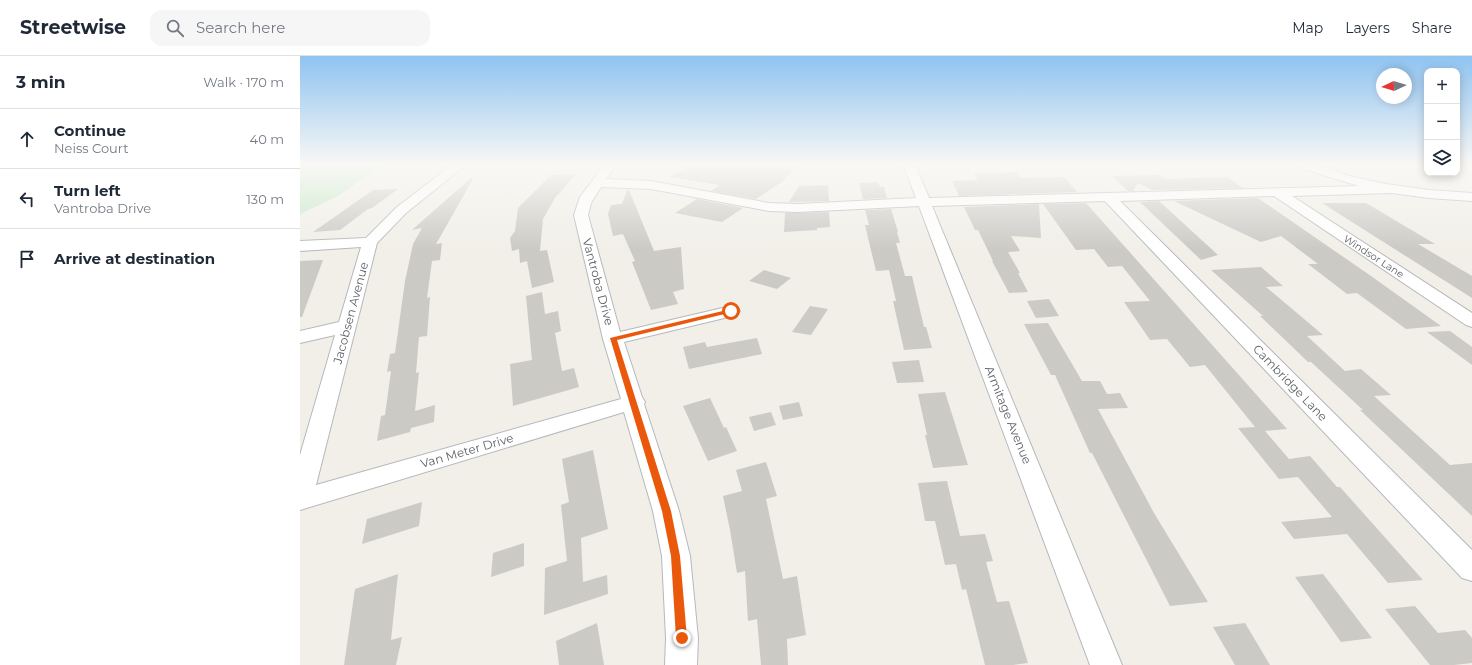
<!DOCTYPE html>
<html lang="en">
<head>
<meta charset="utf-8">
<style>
	body { margin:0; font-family:Montserrat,sans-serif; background:#f6f6f7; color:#1f2937 }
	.controls { position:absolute; right:12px; top:12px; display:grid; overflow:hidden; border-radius:8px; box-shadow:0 2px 10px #0003 }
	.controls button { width:36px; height:36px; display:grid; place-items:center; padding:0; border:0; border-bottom:1px solid #e0e1e3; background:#fff; color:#1f2937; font:20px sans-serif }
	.compass { position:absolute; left:1076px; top:12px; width:36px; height:36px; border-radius:50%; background:#fff; box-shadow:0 2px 10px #0003; rotate:266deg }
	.stop { position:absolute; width:12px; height:12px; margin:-9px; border:3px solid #ea580c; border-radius:50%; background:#fff }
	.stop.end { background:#ea580c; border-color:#fff; box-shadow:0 1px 4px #0008 }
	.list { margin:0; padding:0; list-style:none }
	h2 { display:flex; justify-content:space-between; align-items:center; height:52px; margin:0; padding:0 16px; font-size:17px }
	h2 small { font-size:13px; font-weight:400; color:#747a83 }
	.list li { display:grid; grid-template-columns:26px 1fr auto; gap:12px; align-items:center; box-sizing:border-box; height:60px; padding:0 16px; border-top:1px solid #e0e1e3 }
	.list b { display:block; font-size:15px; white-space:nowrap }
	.list p { margin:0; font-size:13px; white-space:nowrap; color:#747a83 }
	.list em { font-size:13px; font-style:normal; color:#747a83 }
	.icon { flex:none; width:22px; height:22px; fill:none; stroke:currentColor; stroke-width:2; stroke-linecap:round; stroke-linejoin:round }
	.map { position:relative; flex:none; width:1172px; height:609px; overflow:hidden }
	header { display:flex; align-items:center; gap:24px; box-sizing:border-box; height:56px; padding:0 20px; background:#fff; border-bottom:1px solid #e0e1e3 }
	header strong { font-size:19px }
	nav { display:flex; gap:22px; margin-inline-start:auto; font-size:14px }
	.search { width:280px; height:36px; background:#f6f6f7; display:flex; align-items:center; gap:10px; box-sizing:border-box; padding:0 14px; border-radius:12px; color:#747a83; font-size:15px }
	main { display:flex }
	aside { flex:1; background:#fff }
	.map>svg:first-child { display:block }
	.green { fill:#c5e8c5 }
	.building { fill:#cccac5 }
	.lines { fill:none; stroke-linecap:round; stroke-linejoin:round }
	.minor-casing { stroke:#b5b8bc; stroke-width:2 }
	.minor { fill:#fff; fill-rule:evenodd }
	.route { fill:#ea580c }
	.labels { text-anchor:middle; stroke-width:3; stroke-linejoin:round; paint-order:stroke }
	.far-street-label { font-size:10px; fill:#5f6368; stroke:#fff }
	.street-label { font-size:12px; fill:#5f6368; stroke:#fff }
</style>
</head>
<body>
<header>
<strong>Streetwise</strong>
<div class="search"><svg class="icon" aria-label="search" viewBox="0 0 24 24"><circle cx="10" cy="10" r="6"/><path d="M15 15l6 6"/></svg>Search here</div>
<nav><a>Map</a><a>Layers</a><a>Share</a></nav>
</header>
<main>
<aside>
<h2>3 min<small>Walk · 170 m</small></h2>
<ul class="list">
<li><svg class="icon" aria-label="ahead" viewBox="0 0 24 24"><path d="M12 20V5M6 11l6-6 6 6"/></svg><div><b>Continue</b><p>Neiss Court</p></div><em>40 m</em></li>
<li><svg class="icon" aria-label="left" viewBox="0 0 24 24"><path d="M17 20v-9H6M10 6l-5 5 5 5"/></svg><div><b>Turn left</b><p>Vantroba Drive</p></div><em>130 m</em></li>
<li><svg class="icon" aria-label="arrive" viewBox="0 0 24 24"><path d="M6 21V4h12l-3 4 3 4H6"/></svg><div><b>Arrive at destination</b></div></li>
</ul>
</aside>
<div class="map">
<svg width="1172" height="609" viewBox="0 0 1172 609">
	<rect width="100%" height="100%" fill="#f1efe8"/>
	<path class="green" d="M36,108H84L38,140L0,158V109Z"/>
	<g class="building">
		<path d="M393,108H499L483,125L456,143L411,135L420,129L369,121Z"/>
		<path d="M717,116L721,122L764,121L777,136L659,140L652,125L678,124L674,117Z"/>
		<path d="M276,118L255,142L243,163L240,195L247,194L254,226L232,232L227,205L220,207L219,193L212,195L210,182L215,175L218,152L251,119Z"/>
		<path d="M860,119L865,123L927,121L943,132L852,134L838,127L833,135H828L812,120Z"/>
		<path d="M171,122L173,123L136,188L142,187L140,204L132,205L127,242L130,241L127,280L119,281L116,317L119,316L115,355L135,349L134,366L111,372L110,376L77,385L81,360L85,359L91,315L87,316L90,298L95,297L105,225L113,188L122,172L112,174Z"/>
		<path d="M578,126L580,131H584L587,142L563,143L559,127Z"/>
		<path d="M528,129L529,145L489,146L499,130Z"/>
		<path d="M98,133L72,152L68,153L40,174L13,176L73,134Z"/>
		<path d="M327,134H329L354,195L381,191L384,233L373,236L378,248L351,254L332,206L335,205L323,178L313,180L308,158L311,149L322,148Z"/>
		<path d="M958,142L1071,220L1141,270L1106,273L1057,237L1047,238L1008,208H1018L981,180L961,186L874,145Z"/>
		<path d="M397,143L443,152L422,166L375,157Z"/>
		<path d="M859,145L918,199L901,204L840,146Z"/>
		<path d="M786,147L987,373L965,375L989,403L1010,400L1037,431H1040L1123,524L1088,527L1047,478L994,483L981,466L1032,461L998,421L979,423L938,372L955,371L905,309L890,311L867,283L850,284L824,246L850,245L822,210L808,211L794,193L776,194L743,148Z"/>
		<path d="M1022,147H1066L1135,188H1118L1172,220V242Z"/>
		<path d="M739,148L741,182L711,180L720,195L708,196L720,217H718L728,236L709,237L692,205H693L678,174H675L664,151Z"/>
		<path d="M591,153L598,176H597L600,187H596L605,220H612L624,271H626L632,292L604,294L593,245H596L589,214L576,215L565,169H569L565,154Z"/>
		<path d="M529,156L530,171L517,172V174L484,176L485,157Z"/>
		<path d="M23,204L2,261H0V205Z"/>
		<path d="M961,211L983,230L966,231L1023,279L1007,280L1045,315L1061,313L1091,339L1074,340L1150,409L1172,407V460L1060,354H1063L1011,306H1008L960,260H963L911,214Z"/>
		<path d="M464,214L491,222L477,233L449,225Z"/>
		<path d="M242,236L245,258L258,255L261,275L255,277L262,315L274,312L279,331L213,350L210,308L232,304L226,240Z"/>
		<path d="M749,243L759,260L736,262L727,245Z"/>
		<path d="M510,250L528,253L511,279L492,276Z"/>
		<path d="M748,267L782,325H800L807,338L820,337L828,352L798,353L854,457L908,546L870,550L792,397H790L755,319H751L724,268Z"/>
		<path d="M1150,275L1172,291V309L1127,276Z"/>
		<path d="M457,282L462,298L389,313L383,291L405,286L407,291Z"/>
		<path d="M619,304L624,326L597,327L592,306Z"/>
		<path d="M645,336L668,409L633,412L625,379H627L618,338Z"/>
		<path d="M410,342L424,372L426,371L437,395L408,405L383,350Z"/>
		<path d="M499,346L503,360L483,364L479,350Z"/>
		<path d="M471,356L476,369L454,375L449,361Z"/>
		<path d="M293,394L308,473L281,482L283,526L307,519L308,538L244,559L245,512L267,505L261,449L269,446L262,403Z"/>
		<path d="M466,406L477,440L466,443L483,523L497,520L506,579L487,583L488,609H461L457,563L448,565L445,515L437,517L430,474L423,440L442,435L436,414Z"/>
		<path d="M647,425L660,480L685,478L693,505L686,506L697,546L709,545L728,607L713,609H685L666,533L662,534L656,508L645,509L635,465H625L618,427Z"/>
		<path d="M122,446L119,470L62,488L67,463Z"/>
		<path d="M224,487V510L191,521L193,497Z"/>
		<path d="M98,518L91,584L102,581L96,609H44L55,533Z"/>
		<path d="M1023,518L1072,582L1041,586L995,521Z"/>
		<path d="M1115,550L1138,577L1165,574L1172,582V607L1154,609H1130L1085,553Z"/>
		<path d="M297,567L304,609H259L256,585Z"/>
		<path d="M945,567L970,609H935L913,571Z"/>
	</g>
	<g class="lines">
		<g class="minor-casing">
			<path id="minor" d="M153,108H167L106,157L77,187L16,429L321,343L303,283L274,159L280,141L305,108H317L306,123L351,125L469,147L498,148L616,142L603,108H615L629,142L1059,130L1020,118L1000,111L998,108H1016L1049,120L1086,128L1129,134L1172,137V145L1129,142L1092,137L992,140L1172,257V271L1166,269L974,140L820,145L1172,494V525L1162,522L805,145L632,150L822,609H790L619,150L498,156L469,155L351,133L301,131L291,147L288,159L320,276L431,250L437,251L440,255L437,259L324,286L342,341L345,346L344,348L379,455L390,500L398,582L397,609H365L366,582L362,500L353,455L324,356L0,454V399L35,279L0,287V275L39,266L61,191L0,195V185L66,182L97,151Z"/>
		</g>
		<use href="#minor" class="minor"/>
	</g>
	<linearGradient id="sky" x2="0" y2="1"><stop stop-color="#8fc3f1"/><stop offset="0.56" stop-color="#f9f8f5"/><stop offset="1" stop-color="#f9f8f5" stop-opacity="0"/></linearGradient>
	<rect width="1172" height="194" fill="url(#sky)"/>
	<path class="route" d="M431,253L433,254V256L317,284L371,455L380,500L387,582L385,586L382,587L378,586L376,582L371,500L362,455L310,282Z"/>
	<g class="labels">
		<g class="far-street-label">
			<text transform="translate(1074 200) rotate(33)" y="4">Windsor Lane</text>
		</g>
		<g class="street-label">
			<text transform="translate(298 226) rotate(75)" y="4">Vantroba Drive</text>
			<text transform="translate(51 257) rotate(-75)" y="4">Jacobsen Avenue</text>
			<text transform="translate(990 327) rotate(46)" y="4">Cambridge Lane</text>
			<text transform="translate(708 359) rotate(68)" y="4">Armitage Avenue</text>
			<text transform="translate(167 395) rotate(-16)" y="4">Van Meter Drive</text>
		</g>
	</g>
</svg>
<div class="controls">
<button>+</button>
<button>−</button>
<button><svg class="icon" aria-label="layers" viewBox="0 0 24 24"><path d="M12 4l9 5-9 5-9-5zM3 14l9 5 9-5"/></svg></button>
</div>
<svg class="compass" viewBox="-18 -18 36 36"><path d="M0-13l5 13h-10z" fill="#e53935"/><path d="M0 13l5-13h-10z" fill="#747a83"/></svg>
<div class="stop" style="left:431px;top:255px"></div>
<div class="stop end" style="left:382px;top:582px"></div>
</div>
</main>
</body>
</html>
